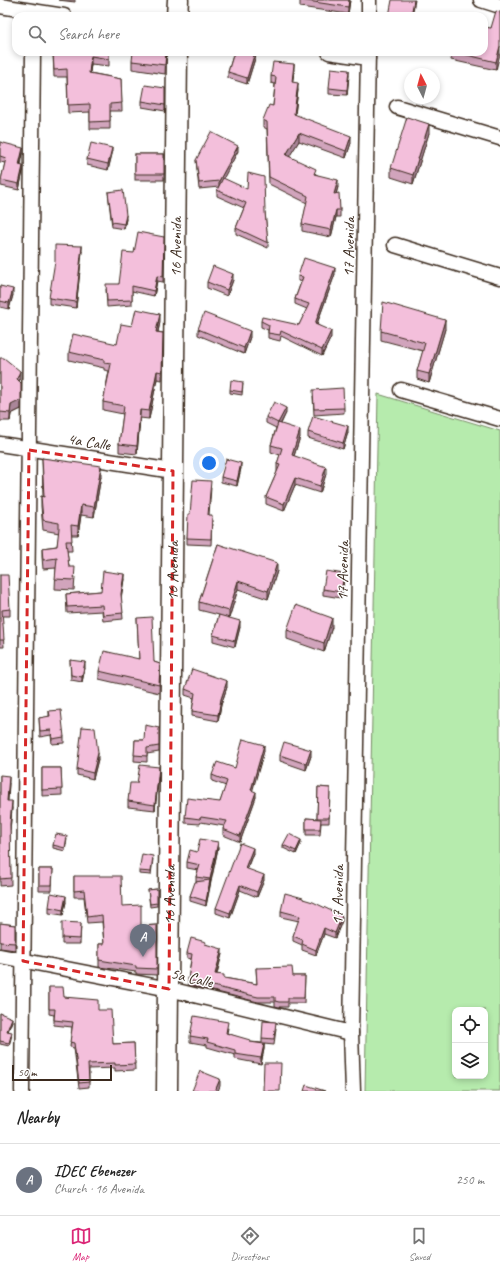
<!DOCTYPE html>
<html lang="en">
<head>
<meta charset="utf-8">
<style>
	body { margin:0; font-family:Caveat,sans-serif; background:#f6f6f6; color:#222 }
	.controls { position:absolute; right:12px; bottom:12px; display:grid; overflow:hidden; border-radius:8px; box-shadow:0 2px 6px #0003 }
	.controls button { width:36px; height:36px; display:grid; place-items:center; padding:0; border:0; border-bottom:1px solid #e0e0e0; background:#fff; color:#222; font:20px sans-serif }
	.compass { position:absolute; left:404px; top:68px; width:36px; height:36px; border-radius:50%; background:#fff; box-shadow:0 2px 6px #0003; rotate:354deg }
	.scale { position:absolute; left:12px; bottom:10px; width:100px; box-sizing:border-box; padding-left:4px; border:2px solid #3b2a1e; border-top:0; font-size:11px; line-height:14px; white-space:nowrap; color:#3b2a1e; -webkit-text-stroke:3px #fff; paint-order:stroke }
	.you { position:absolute; left:209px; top:463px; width:14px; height:14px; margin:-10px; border:3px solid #fff; border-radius:50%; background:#1a73e8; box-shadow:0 0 0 6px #1a73e833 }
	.badge { display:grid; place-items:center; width:26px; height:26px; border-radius:50%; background:#db2777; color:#fff; font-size:13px; font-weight:700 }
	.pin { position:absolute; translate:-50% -33px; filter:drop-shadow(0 1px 2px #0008) }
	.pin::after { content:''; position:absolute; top:21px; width:14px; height:12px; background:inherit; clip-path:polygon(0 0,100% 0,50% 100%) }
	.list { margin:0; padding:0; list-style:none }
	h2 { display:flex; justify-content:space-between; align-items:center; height:52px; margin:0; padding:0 16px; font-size:17px }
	h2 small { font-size:13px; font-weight:400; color:#767676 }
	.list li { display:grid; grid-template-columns:26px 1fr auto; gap:12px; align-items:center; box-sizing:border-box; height:72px; padding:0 16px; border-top:1px solid #e0e0e0 }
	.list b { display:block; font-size:15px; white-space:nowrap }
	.list p { margin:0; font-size:13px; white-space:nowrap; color:#767676 }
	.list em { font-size:13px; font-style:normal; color:#767676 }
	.icon { flex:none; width:22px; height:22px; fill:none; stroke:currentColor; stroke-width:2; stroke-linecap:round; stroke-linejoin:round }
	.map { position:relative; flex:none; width:500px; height:1091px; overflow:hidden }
	.search { position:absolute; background:#fff; box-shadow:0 2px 6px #0003; left:12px; right:12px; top:12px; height:44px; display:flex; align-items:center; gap:10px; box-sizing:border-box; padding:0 14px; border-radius:12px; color:#767676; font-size:15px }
	.sheet { height:124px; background:#fff }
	nav { display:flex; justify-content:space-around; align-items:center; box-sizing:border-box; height:56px; border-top:1px solid #e0e0e0; background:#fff; font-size:11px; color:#767676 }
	nav a { display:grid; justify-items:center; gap:2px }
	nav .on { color:#db2777 }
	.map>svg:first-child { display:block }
	.green { fill:#b6ebad; stroke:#788a66; fill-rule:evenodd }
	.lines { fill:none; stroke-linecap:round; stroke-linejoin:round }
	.street-casing { stroke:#3b2a1e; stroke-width:17 }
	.secondary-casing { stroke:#3b2a1e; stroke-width:23 }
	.street { stroke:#fff; stroke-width:14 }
	.secondary { stroke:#fff; stroke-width:20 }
	.wall { fill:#d1a4bc; stroke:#3b2a1e }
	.shaded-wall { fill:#aa8699; stroke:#3b2a1e }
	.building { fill:#f3bfdb; stroke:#3b2a1e }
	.marked { fill:none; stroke:#d62828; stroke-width:3; stroke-dasharray:8 5; stroke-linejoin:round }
	.labels { text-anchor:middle; stroke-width:3; stroke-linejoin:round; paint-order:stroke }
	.street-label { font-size:16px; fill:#3b2a1e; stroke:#fff }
</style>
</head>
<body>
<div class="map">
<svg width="500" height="1091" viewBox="0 0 500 1091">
	<rect width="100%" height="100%" fill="#fff"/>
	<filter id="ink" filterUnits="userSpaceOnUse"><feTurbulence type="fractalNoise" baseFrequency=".025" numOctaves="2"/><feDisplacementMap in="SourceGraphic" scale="8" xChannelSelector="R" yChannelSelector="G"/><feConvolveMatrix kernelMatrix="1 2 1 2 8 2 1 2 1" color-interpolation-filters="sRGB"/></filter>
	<g filter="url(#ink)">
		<path class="green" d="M378,394L500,431V1091H365ZM455,1010H485V1076H455Z"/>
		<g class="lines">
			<g class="street-casing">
				<g id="street">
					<path d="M481,0L500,6"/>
					<path d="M0,6L64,16"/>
					<path d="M369,16V0"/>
					<path d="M329,52L368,58"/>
					<path d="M397,107L500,138"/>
					<path d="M395,245L500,277"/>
					<path d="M401,390L500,419"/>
					<path d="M0,444L173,471"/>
					<path d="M0,956L169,989L351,1033"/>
					<path d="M22,1091L33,52"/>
					<path d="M353,1091L351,1033L368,52"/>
				</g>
			</g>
			<g class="secondary-casing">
				<g id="secondary">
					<path d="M177,16L178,0"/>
					<path id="s1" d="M167,1091L177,52"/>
				</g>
			</g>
			<use href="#street" class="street"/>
			<use href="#secondary" class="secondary"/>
		</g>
		<g class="wall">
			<path d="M58,0H75V2Z"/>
			<path d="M300,0H350L348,14L300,7Z"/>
			<path d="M500,12L496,70L451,60V52H484L491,28Z"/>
			<path d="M53,52H109V66L91,64L90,73L121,79L122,111H110V129H90V112L68,113L67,77H54Z"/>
			<path d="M166,52L165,74L132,69V61Z"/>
			<path d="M234,52H257L247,84L228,78V72Z"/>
			<path d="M294,71L292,82L298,90L295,115L351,143L346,158L299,141L289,156L316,174L338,187L336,194L340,210V217H336L331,237L302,231V224L307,203L269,184L267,129L263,127V120L273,106L275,84L271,83V76Z"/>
			<path d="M349,75L347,95L329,94V88Z"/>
			<path d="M165,88V111L142,107V101Z"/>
			<path d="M429,133L413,184L391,177V168Z"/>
			<path d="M0,142L23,153L21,165L23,171L19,190L1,186V180L5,163L0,162Z"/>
			<path d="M238,151L223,178L265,212L268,243V248L236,234V228L244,208L217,196V190L219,187L199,189L196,160Z"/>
			<path d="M112,154L108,170L87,165V159Z"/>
			<rect x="135" y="154" width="29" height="26"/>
			<path d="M108,192L126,219L124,229L112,227Z"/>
			<path d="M164,237L163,282L157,281L154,296L132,291V305L107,307L106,289L119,284L134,253Z"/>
			<path d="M82,251L76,308L49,304V298Z"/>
			<path d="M335,274L317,324L331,337L322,356L281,336L280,341L268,338V330L261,327V321L299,325L307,309L295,304V299L301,282L298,281V276Z"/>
			<path d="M233,280L227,296L207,288V282Z"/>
			<path d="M0,286L13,295L9,309L0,307Z"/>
			<path d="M160,322L158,332L163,333L162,380L157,379L149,419L140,418L137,454L119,452V444L123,414L103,410V402L109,371L104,370V368L69,360V352L117,344L132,326Z"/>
			<path d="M198,329L250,337L244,354L198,335Z"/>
			<path d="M445,329L429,383L417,379V371L423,351L381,340V331Z"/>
			<path d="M0,358L20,379L19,382L21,409L11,414L10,421H0Z"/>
			<path d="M243,384L242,395L230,393V390Z"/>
			<path d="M313,396L344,408V413L314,415Z"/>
			<path d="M286,413L281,424L300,437L294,456L326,474L320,493L295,485L284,511L266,504V497L277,472V464L280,455L271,452V445L276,428L266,423V417Z"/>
			<path d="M308,432H348L343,449L308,438Z"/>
			<path d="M42,458L101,476L94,517L81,515L78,535H71L72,551H67L69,567L75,577L74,590L55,589L56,568L43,569L42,557V548L57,546L59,533L43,530L41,506V496L43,497Z"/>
			<path d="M241,468L237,486L221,482V477Z"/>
			<path d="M211,487L209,515L212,521L211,545L187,544V538L190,514Z"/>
			<path d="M218,544L277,571L268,599L238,589L229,618L240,627L235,647L213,641V635L219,615L199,610V602Z"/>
			<path d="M0,575L10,609V616H2L4,647H0Z"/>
			<path d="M124,579L121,597L123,619L103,621L102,611L67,613L66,594L101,591Z"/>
			<path d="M344,580L341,598L323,595V589Z"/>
			<path d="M137,618L154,662L160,664L159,693L99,679V671L139,659Z"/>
			<path d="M332,627L324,652L287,639V630Z"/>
			<path d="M70,660L85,668L82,682L71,680Z"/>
			<path d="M227,687L221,705L218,721L192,716V711L194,698L185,695V689Z"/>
			<path d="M49,711L64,737V743L52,744L51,735L40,737L39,718L49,717Z"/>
			<path d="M159,728V752L147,754V762L134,761L135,740H144Z"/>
			<path d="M264,751L252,790L256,797L240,842L223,835V829L224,826L201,822L200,824L185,823V817L220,802L226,786L212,781V775L235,768Z"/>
			<path d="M280,755L311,756L306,770L280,761Z"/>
			<path d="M98,759L93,779L77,775V769Z"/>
			<path d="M42,768H61L62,795L42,796Z"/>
			<path d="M159,773L155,810L128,807V801L137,783Z"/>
			<path d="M0,775L9,783L8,801L12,808L10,830L11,885L0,886Z"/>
			<path d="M318,787L330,788L329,823H321L320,835H306V818L317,819Z"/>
			<path d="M67,839L65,851L53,848V845Z"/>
			<path d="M301,843L296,854L283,848V845Z"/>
			<path d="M218,848L206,906L190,901V896L196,882V877L198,870L187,868V862L197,852Z"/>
			<path d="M253,853L247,869L264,880L257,897L240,890L230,918L216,913V908Z"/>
			<path d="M153,859L151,875L139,874V871Z"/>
			<path d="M39,869H53L52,891H39Z"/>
			<path d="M74,876L122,906L141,926L157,925V975L136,974V972L99,967V944H104L102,922L87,923L84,897H74Z"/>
			<path d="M157,889V906L150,907L148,890Z"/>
			<path d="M303,899L342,921L335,938L324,934L316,955L302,950V945L293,941V936L299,921L281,917V911Z"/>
			<path d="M66,902L63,915L49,913V907Z"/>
			<path d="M0,923L15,925V950L0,948Z"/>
			<path d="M81,923L80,944H62V938Z"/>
			<path d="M206,944L222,954L217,974L224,978L257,984L256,968L293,976H305L304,1003H288V1007H279L275,1006V1002H258L188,985V980L191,959L187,958V953Z"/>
			<path d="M49,987L64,997L98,1010L113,1044L134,1043L135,1070L115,1071V1068L89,1069V1087L79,1088L74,1048L70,1047L72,1027L54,1025V1015L49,1014Z"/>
			<path d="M0,1013L12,1021L8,1031L12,1035L9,1046L0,1044Z"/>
			<path d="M228,1028L227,1033L250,1042L262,1043V1038L276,1028L274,1045L264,1044V1049L261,1064L235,1059V1055L207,1047V1045L190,1042V1036Z"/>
		</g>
		<g class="shaded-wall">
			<path d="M349,0H350L348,14V7Z"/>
			<path d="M414,0H415L412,16H411Z"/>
			<path d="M500,46V54L496,70V62Z"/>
			<path d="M255,52H257L247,84V78Z"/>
			<path d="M91,56V64L89,80V73Z"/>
			<path d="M294,64V71L292,89V82Z"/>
			<path d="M349,70V75L347,95V90Z"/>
			<path d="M298,83V90L294,121V114Z"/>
			<path d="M429,124V133L413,184V175Z"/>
			<path d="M299,133V141L286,162V155Z"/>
			<path d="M351,136V143L346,158V151Z"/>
			<path d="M238,146V151L219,187V181Z"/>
			<path d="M23,148V153L19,170V165Z"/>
			<path d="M112,148V154L108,170V164Z"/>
			<path d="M23,166V171L19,190V184Z"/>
			<path d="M338,180V187L334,201V194Z"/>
			<path d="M336,210V217L331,237V230Z"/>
			<path d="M126,215V219L124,229V224Z"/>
			<path d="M82,246V251L76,308V302Z"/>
			<path d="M335,268V274L315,329V324Z"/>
			<path d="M233,274V280L227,296V290Z"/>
			<path d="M157,276V281L154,296V291Z"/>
			<path d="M13,289V295L9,309V303Z"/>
			<path d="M160,314V322L156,340V332Z"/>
			<path d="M445,320V329L429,383V374Z"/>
			<path d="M250,331V337L244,354V348Z"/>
			<path d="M331,331V337L322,356V350Z"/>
			<path d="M20,371V379L17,388V379Z"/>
			<path d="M157,371V379L149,419V411Z"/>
			<path d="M21,383V409L11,414L10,421V413L11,405Z"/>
			<path d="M286,408V413L278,429V423Z"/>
			<path d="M140,410V418L137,454V446Z"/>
			<path d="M348,426V432L343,449V443Z"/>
			<path d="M300,430V437L292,462V455Z"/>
			<path d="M241,463V468L237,486V481Z"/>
			<path d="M101,466V476L94,517V507Z"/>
			<path d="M326,467V474L320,493V486Z"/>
			<path d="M295,478V485L284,511V504Z"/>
			<path d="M81,505V515L78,535V526Z"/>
			<path d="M277,563V571L268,599V591Z"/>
			<path d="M124,574V579L121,599V594Z"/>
			<path d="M344,574V580L341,598V592Z"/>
			<path d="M238,581V589L229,618V611Z"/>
			<path d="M332,618V627L324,652V643Z"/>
			<path d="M240,621V627L235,647V641Z"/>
			<path d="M85,662V668L82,682V677Z"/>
			<path d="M227,681V687L221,705L218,721V715L221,699Z"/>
			<path d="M264,745V751L251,796V790Z"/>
			<path d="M311,750V756L306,770V764Z"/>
			<path d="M98,753V759L93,779V773Z"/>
			<path d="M159,767V773L155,810V805Z"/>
			<path d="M9,776V783L7,808V801Z"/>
			<path d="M256,792V797L240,842V836Z"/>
			<path d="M12,801V808L10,831V824Z"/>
			<path d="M301,840V843L296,854V851Z"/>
			<path d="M218,842V848L210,885V879Z"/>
			<path d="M253,848V853L245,873V868Z"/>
			<path d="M264,875V880L257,897V892Z"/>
			<path d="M210,880V885L206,906V901Z"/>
			<path d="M240,885V890L230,918V913Z"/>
			<path d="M66,896V902L63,915V910Z"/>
			<path d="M342,916V921L335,938V933Z"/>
			<path d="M324,928V934L316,955V950Z"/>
			<path d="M222,949V954L215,979V974Z"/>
			<path d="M12,1018V1021L7,1034V1031Z"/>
			<path d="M264,1044V1049L261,1064V1058Z"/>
			<path d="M220,1079V1086L218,1091H215Z"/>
		</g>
		<g class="building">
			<path d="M300,0H349L348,7Z"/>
			<path d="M392,0H414L411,16H389Z"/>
			<path d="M496,11L500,12V46L496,62L455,52H484V27L491,28Z"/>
			<path d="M53,52H109V59L91,56L89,73L121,79L122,103L110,104V121L90,122V104L68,105L67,69L54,70Z"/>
			<path d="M133,52H166L165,65L132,61Z"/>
			<path d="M234,52H255L247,78L228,72Z"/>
			<path d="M273,62L294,64L292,82L298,83L294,114L351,136L346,151L299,133L286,155L316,169L314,174L338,180L334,194L339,193L340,210H336L331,230L302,224L308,196L269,177L267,122L263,120L269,105L273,106L276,77L271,76Z"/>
			<path d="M331,68L349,70L347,90L329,88Z"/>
			<path d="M145,85L165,88V105L142,101Z"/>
			<path d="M407,117L429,124L413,175L391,168Z"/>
			<path d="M211,132L238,146L219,181L199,183L196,160Z"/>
			<path d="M0,142L23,148L19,165L23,166L19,184L1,180L6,158L0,156Z"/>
			<path d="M91,143L112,148L108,164L87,159Z"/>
			<rect x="135" y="154" width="29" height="20"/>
			<path d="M248,173L264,177L265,212L268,243L236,228L246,203L217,190L223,178L247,189Z"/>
			<path d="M123,190L126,215L124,224L112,222L108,192Z"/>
			<path d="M138,232L164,237L163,277L157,276L154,291L132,286V300L107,301L106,284H119L123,252L134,253Z"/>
			<path d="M55,245L82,246L76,302L49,298L55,261Z"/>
			<path d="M304,258L335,268L315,324L331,331L322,350L281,331L280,335L268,333L269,325L261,321L262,317L299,325L309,304L295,299L303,277L298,276Z"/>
			<path d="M213,266L233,274L227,290L207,282Z"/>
			<path d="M0,286L13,289L9,303L0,301Z"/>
			<path d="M383,302L445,320L429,374L417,371L425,343L381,331Z"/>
			<path d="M136,309L160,314L156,332L163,333L162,372L157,371L149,411L140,410L137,446L119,444L124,406L103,402L111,364L104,363V360L69,352L73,334L117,344L121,324L132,326Z"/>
			<path d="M204,313L250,331L244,348L198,329Z"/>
			<path d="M0,358H4L20,371L17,379L21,383V400L11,405L10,413L0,412Z"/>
			<path d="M231,380L243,382L242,392L230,390Z"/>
			<path d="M343,388L344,408L314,409L313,390Z"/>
			<path d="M274,402L286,408L278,423L266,417Z"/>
			<path d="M313,416L348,426L343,443L308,432Z"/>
			<path d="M278,423L300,430L292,455L326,467L320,486L295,478L284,504L266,497L280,465L277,464L282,448L271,445Z"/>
			<path d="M42,458L101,466L94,507L81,505L78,526L71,525L72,541H66L69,567H75L74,580L55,579L57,558L43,560L42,548L57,546L59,528V523L43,520L41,496L44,497Z"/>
			<path d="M226,459L241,463L237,481L221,477Z"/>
			<path d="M193,480L211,481L208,515H212L211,539L187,538L188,514H190Z"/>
			<path d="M218,544L277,563L268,591L238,581L229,611L199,602Z"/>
			<path d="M103,571L124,574L121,594L123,613L103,615L102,605L67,607L66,594L101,591Z"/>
			<path d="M326,571L344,574L341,592L323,589Z"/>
			<path d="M0,575H8L10,609L2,610L4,640H0Z"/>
			<path d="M296,605L332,618L324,643L287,630Z"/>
			<path d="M219,615L240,621L235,641L213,635Z"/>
			<path d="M152,617L154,662L160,664L159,685L99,671L104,651L139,659L137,618Z"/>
			<path d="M70,660L85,662L82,677L71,675Z"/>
			<path d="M192,669L227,681L221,699L218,715L192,711L195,693L185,689Z"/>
			<path d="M61,710L64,737L52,739L51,730L40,731L39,718L50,716L49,711Z"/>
			<path d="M145,725L159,728V746L147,748V756L134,755L135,740H144Z"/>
			<path d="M82,727L95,728L98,753L93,773L77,769Z"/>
			<path d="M243,739L264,745L251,790L256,792L240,836L223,829L227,821L201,817L200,819L185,817L187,798L220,802L227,781L212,775L217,762L235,768Z"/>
			<path d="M284,742L311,750L306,764L280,755Z"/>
			<path d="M140,765L159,767L155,805L128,801L130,783H137Z"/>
			<path d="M42,768H61L62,789L42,790Z"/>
			<path d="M0,775L9,776L7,801H12L10,824L11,878L0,879Z"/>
			<path d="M318,787L330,788L329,818H317Z"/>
			<path d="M306,818L321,819L320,829H306Z"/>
			<path d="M56,834L67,836L65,848L53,845Z"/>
			<path d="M289,834L301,840L296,851L283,845Z"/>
			<path d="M200,839L218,842L210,879L196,877L200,865L187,862L190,850L197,852Z"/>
			<path d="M240,843L253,848L245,868L264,875L257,892L240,885L230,913L216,908Z"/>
			<path d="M142,854L153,856L151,872L139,871Z"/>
			<path d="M39,869H53L52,885H39Z"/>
			<path d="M74,876H121L122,906L141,905V926L157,925V969L136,968V966L99,960V944H104L102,915L87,917L84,890L74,891Z"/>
			<path d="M210,880L206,901L190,896L195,882Z"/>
			<path d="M157,889V903L150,904L148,890Z"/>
			<path d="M51,893L66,896L63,910L49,907Z"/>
			<path d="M285,893L303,898V899L313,902L342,916L335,933L324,928L316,950L302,944L303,940L293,936L300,916L281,911Z"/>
			<path d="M62,922L81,923L80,939L62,938Z"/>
			<path d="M0,923L15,925V943L0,942Z"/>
			<path d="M191,938L206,942L205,944L222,949L215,974L224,975V978L257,984L256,968L292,967L293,976H305L304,998H288V1002H279L275,1001V997H258L188,980L192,954L187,953Z"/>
			<path d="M49,987H63L64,997L98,1000V1010H111L113,1044L134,1043L135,1064L115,1065V1063L88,1064L89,1082L79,1083L74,1043L70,1042L73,1022L54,1020L55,1009H49Z"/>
			<path d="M0,1013L12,1018L7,1031L12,1032L9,1043L0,1041Z"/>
			<path d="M194,1016L228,1022L226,1033L250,1040V1042L264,1044L261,1058L235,1054V1050L207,1042L208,1039L190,1036Z"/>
			<path d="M263,1021L276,1022L274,1039L262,1038Z"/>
			<path d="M264,1063H281L280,1091H263Z"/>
			<path d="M200,1071L220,1079L215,1091H192Z"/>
			<path d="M306,1085L325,1091H304Z"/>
		</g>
	</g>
	<path class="marked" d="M29,450L173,471L169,989L23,961Z"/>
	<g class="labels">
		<g class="street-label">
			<text transform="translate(348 247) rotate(-89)" y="6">17 Avenida</text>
			<text dy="6" stroke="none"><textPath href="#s1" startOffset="844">16 Avenida</textPath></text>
			<text transform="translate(89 441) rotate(9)" y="6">4a Calle</text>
			<text dy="6" stroke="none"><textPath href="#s1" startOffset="520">16 Avenida</textPath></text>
			<text transform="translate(342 571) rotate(-89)" y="6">17 Avenida</text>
			<text dy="6" stroke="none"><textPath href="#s1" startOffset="196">16 Avenida</textPath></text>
			<text transform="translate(337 895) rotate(-89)" y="6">17 Avenida</text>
			<text transform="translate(192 977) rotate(13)" y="6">5a Calle</text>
		</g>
	</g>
</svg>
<div class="controls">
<button><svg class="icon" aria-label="locate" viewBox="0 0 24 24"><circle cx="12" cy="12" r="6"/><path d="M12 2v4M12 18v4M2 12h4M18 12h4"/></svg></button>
<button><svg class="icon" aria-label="layers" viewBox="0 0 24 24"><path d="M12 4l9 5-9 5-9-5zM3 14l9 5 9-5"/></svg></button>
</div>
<svg class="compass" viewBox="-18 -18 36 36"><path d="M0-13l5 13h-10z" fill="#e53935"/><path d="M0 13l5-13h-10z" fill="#767676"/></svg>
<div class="scale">50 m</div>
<div class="you"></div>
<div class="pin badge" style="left:143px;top:957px;background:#6b7280">A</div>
<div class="search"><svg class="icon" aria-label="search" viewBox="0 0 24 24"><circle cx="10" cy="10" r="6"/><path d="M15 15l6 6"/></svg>Search here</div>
</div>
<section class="sheet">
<h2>Nearby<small></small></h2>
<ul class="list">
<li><span class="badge" style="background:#6b7280">A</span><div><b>IDEC Ebenezer</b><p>Church · 16 Avenida</p></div><em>250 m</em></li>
</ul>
</section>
<nav>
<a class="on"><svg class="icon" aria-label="map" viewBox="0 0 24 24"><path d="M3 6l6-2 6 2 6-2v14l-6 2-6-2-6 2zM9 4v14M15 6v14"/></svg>Map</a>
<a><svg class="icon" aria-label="directions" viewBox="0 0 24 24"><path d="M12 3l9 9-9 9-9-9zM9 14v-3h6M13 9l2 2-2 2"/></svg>Directions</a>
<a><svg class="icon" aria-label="saved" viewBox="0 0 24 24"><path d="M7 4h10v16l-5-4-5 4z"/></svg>Saved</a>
</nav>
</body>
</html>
